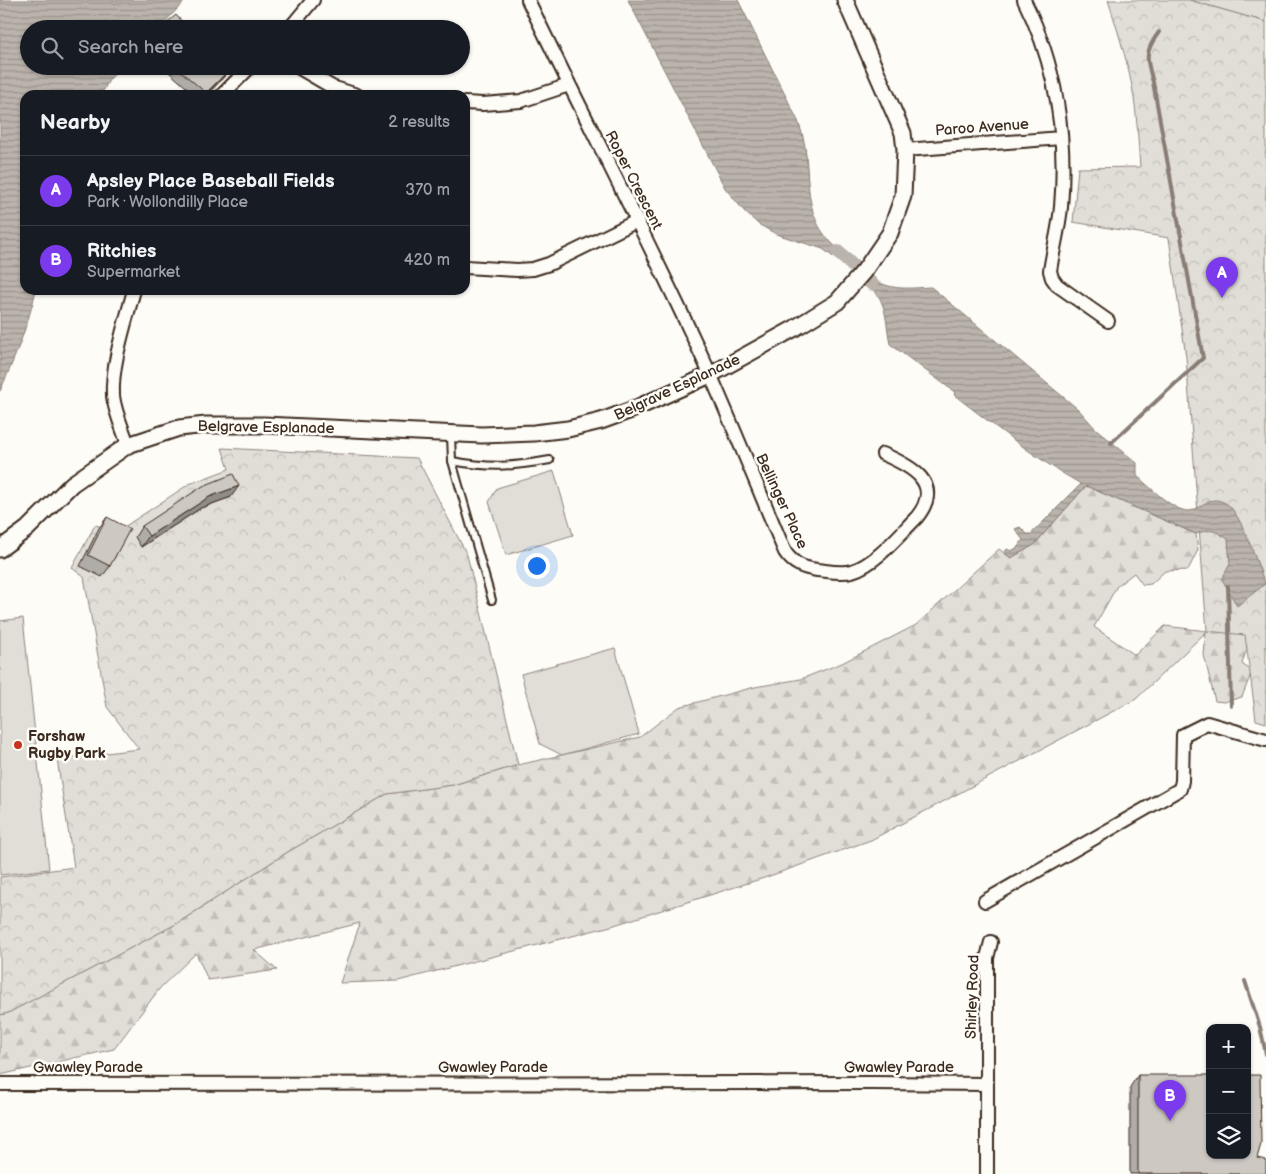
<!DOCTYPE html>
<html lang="en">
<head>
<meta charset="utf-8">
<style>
	body { margin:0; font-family:"Balsamiq Sans",sans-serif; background:#242831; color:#f1f3f6 }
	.controls { position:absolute; right:15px; bottom:15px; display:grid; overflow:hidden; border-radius:10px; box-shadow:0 1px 4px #0004 }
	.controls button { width:45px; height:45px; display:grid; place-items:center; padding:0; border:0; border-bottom:1px solid #363941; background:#171b24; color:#f1f3f6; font:25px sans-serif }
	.you { position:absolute; left:536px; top:565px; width:18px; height:18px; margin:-12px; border:4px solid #fff; border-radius:50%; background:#1a73e8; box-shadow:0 0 0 8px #1a73e833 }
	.badge { display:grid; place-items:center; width:32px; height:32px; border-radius:50%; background:#7c3aed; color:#fff; font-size:16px; font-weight:700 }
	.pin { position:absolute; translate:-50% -41px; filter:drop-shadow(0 1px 2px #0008) }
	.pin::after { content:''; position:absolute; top:26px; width:18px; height:15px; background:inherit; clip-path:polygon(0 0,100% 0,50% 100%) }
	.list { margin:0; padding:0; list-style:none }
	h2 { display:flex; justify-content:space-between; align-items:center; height:65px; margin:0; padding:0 20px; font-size:21px }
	h2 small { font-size:16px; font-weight:400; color:#9ea1a6 }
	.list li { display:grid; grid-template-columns:32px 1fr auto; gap:15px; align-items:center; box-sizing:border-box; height:70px; padding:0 20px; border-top:1px solid #363941 }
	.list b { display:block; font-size:19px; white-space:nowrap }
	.list p { margin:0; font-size:16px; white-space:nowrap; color:#9ea1a6 }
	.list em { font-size:16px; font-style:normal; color:#9ea1a6 }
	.icon { flex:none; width:28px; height:28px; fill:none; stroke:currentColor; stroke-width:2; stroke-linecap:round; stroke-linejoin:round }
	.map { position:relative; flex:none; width:1266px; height:1174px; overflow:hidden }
	.search { position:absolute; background:#171b24; box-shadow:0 1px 4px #0004; left:20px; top:20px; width:450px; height:55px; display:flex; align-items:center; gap:12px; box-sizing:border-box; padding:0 18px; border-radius:28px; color:#9ea1a6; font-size:19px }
	.panel { position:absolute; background:#171b24; box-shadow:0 1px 4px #0004; left:20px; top:90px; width:450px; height:205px; border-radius:15px }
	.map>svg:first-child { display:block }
	.grass { fill:#e1ded7; stroke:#8e847a }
	.forest { fill:url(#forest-firs); stroke:#8e847a }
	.park { fill:url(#park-crowns); stroke:#8e847a }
	.water { fill:url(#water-rules); stroke:#887d74 }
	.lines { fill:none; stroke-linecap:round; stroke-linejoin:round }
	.stream { stroke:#887d74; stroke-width:4 }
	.canal { stroke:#bbb4ad; stroke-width:14 }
	.service-casing { stroke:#3b2a1e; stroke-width:10 }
	.minor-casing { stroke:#3b2a1e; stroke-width:16 }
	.tertiary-casing { stroke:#3b2a1e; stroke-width:19 }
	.service { stroke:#fdfcf7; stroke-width:6 }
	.minor { stroke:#fdfcf7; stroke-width:12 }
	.tertiary { stroke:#fdfcf7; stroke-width:15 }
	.wall { fill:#b0aca7; stroke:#3b2a1e }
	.shaded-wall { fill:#908c88; stroke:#3b2a1e }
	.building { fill:#cdc8c2; stroke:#3b2a1e }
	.poi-dot { fill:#c8321e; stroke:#fdfcf7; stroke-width:2 }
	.labels { text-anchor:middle; stroke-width:5; stroke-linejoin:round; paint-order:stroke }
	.street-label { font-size:15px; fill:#3b2a1e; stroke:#fdfcf7 }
	.poi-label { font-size:15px; font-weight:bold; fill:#3b2a1e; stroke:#fdfcf7; text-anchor:start }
</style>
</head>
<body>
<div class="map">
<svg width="1266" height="1174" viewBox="0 0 1266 1174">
	<defs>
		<pattern id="forest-firs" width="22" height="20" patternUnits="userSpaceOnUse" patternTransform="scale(1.25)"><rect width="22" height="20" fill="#e1ded7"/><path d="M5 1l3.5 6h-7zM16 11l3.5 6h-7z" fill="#c2bfb8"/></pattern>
		<pattern id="park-crowns" width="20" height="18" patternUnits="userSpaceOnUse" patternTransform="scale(1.25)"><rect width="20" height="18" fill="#e1ded7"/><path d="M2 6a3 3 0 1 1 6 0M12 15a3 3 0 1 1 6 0" fill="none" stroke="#c2bfb8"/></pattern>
		<pattern id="water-rules" width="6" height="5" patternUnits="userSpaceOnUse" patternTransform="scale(1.25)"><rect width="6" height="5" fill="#bbb4ad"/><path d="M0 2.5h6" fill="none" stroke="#99938c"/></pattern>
	</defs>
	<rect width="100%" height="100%" fill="#fdfcf7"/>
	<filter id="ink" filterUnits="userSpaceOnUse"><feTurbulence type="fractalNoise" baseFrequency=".02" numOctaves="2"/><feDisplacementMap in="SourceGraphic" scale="10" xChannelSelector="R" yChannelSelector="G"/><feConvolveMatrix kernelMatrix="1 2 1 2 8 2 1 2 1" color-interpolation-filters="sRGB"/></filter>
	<g filter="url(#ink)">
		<g class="grass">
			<path d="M1189,0H1266V22Z"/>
			<path d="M554,471L573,535L506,555L489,502L497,488Z"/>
			<path d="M23,618L49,869L0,875V621Z"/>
			<path d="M615,648L639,734L562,755L540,744L521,674Z"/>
		</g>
		<path class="forest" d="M1086,486L1196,534L1198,550L1188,570L1165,571L1151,584L1143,585L1134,573L1117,586L1094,627L1135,655L1165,626L1207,631L1259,633L1245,654L1242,664L1252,671L1242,697L1224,702L1215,701L1204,655L1206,632L1136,699L871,840L764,878L611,926L398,981L340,983L360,923L254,950L277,970L208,980L196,953L160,988L114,1049L0,1075V1015L8,1013L176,924L286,853L387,794L453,785L518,765L640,737L679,707L755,687L801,679L842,663L916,625L999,549L1011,558L1034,545Z"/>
		<g class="park">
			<path d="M1108,0H1189L1266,22V723L1256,720L1245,635L1207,631L1186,357L1169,238L1073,222L1078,168L1140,167C1138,140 1137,113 1132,86C1126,57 1117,28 1108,0Z"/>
			<path d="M222,448L417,458L467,555L518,765L453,785L387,794L286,853L176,924L8,1013L0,1015V877L74,867L57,759L139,749L107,707L84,577L72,568L95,525L118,531L189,484L229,469Z"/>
		</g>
		<g class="water">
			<path d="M0,0H186L158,29H29V66H122L109,80L101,95H25V290H36C28,325 15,358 0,391Z"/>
			<path d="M628,0H738L798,121C802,132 805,143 806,155C809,185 807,217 829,240C836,248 845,255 853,261L847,268L823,249L776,234L758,224L745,212L725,188Z"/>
			<path d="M875,280C892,291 911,288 931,287L1079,410L1095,428L1137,463V476C1149,486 1173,511 1188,511C1201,511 1208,492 1227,504C1241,513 1258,566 1265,584L1237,606L1222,579L1230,564L1228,539C1215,530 1211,528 1196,534L1086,486L1034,545L1011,558L1004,553L1007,549L1011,551L1017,548L1023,540L1015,529L1020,527L1027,534H1031L1081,484C1036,459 995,426 954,395L956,393L890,344C886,325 887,299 870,287Z"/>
		</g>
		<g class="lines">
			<g class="stream">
				<path d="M1111,443L1203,358L1153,82C1146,59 1144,52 1159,32"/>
				<path d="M1228,586L1231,706"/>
				<path d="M1245,981L1260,1027L1266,1054"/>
			</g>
			<path class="canal" d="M838,252L872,284"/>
			<g class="service-casing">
				<g id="service">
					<path d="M451,435L452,461L492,600"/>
					<path d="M452,461C490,468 511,467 550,460"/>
				</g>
			</g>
			<g class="minor-casing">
				<g id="minor">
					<path d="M528,0C588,125 653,248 710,374C736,433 760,493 785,552C793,564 803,568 817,570C828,571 841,574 852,571C876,564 899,535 917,517C944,483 911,466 883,454"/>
					<path d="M1024,0C1056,64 1067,136 1061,207C1059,229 1053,250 1050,271L1052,278L1057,285L1108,321"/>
					<path d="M289,29L313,0"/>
					<path d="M296,66L332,87L357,95"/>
					<path d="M222,95L251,66"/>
					<path d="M465,103L483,104L521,101L569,85"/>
					<path d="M905,150L1061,138"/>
					<path d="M465,267L517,270L533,269L549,264L637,221"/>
					<path d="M128,445C123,429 115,413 113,396C111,365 126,321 134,290"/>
					<path d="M985,901L1180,789L1182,781L1183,735L1207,723L1266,740"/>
					<path d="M0,1084L872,1083L987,1084"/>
					<path d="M987,1174V958L991,942"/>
				</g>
			</g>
			<g class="tertiary-casing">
				<path id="tertiary" d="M0,549L27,529L72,484L128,445L179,428L206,425H264L482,435L534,433L568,429L601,421L634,409L710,375L795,328L837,302L864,271L890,233L903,196L905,150L903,133L845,0"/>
			</g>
			<use href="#service" class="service"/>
			<use href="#minor" class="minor"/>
			<use href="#tertiary" class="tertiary"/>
		</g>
		<g class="wall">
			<path d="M162,66H224L228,71L223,78L207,95H195Z"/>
			<path d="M231,497L201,508L141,547L135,537L142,526Z"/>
			<path d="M107,517L110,566L102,577L80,566L99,528Z"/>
			<path d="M1138,1075L1257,1158L1266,1174H1130V1087Z"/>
		</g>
		<g class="shaded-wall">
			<path d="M228,71L223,78L207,95H205Z"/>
			<path d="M239,486L231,497L201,508L141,547L149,536L209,497Z"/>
		</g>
		<g class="building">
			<path d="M176,15L189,29H159Z"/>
			<path d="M175,66H224L228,71L206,93Z"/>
			<path d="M233,474L239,486L209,497L149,536L142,526L203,486Z"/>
			<path d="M107,517L130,529L110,566L88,555Z"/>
			<path d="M1138,1075H1210V1155H1247V1075H1260L1261,1144L1257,1158L1266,1160V1174H1138Z"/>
		</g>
	</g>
	<circle class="poi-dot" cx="18" cy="745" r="5"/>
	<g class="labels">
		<g class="street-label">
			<text transform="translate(982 127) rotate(-4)" y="5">Paroo Avenue</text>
			<text transform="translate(634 180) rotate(63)" y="5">Roper Crescent</text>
			<text transform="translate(677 387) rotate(-25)" y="5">Belgrave Esplanade</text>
			<text transform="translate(266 427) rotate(1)" y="5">Belgrave Esplanade</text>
			<text transform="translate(782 501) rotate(65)" y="5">Bellinger Place</text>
			<text transform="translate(972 997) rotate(-88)" y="5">Shirley Road</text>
			<text x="88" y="1072">Gwawley Parade</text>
			<text x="493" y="1072">Gwawley Parade</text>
			<text x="899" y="1072">Gwawley Parade</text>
		</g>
		<g class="poi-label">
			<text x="28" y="741">Forshaw<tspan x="28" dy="17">Rugby Park</tspan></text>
		</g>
	</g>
</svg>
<div class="controls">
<button>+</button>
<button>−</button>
<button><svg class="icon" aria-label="layers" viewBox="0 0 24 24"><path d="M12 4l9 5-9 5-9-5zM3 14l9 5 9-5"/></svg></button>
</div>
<div class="you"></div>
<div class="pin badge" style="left:1222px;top:298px">A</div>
<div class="pin badge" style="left:1170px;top:1121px">B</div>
<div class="search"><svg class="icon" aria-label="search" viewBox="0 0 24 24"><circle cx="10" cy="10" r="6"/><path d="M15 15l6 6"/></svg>Search here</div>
<section class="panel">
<h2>Nearby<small>2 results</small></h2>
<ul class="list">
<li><span class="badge">A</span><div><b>Apsley Place Baseball Fields</b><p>Park · Wollondilly Place</p></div><em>370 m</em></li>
<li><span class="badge">B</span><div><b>Ritchies</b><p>Supermarket</p></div><em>420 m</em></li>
</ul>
</section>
</div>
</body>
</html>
